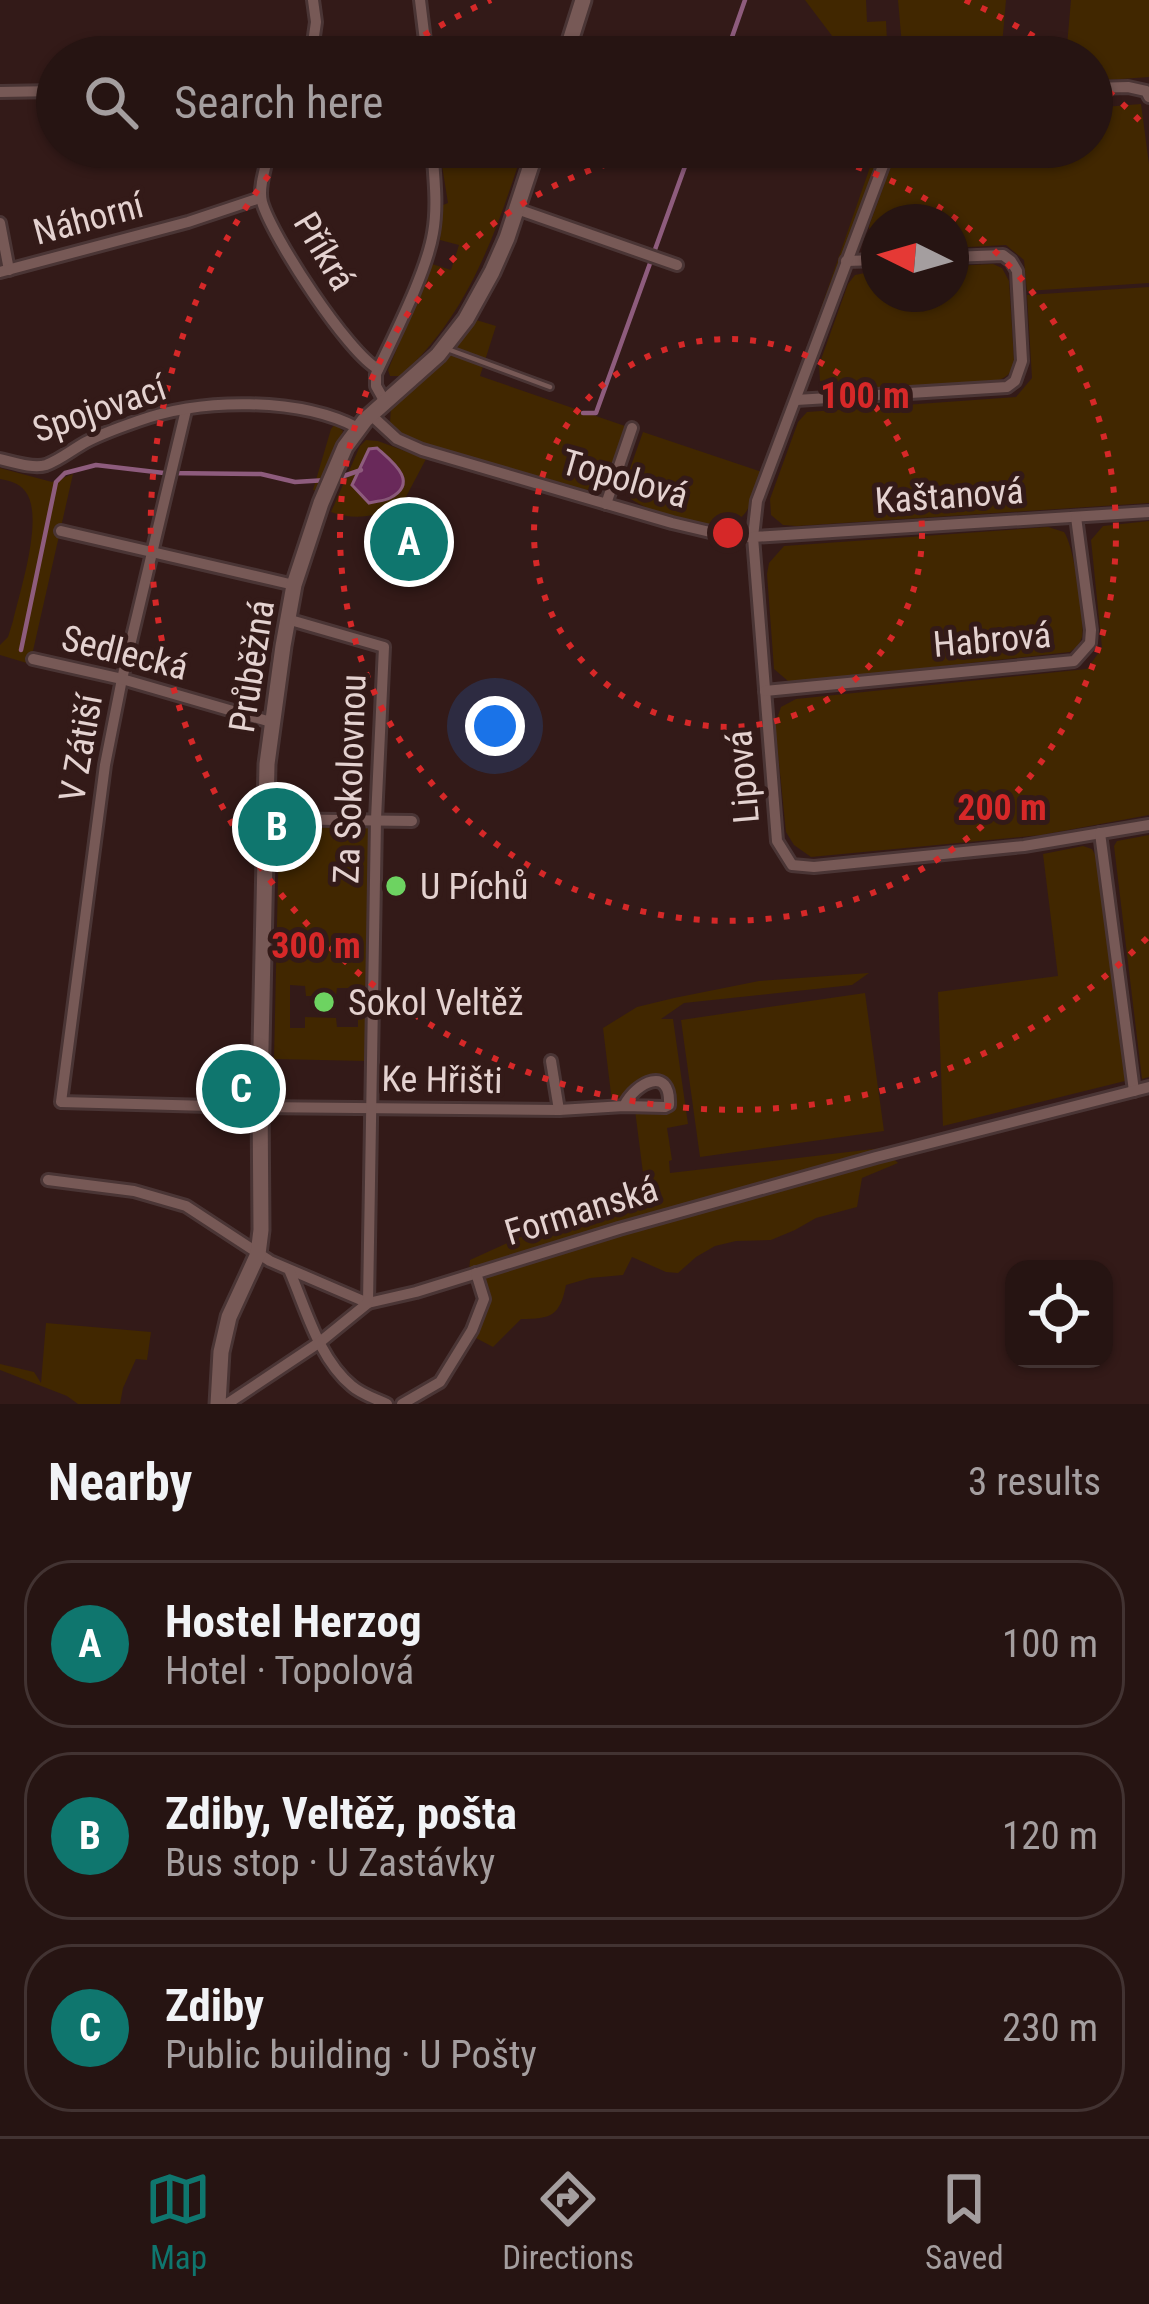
<!DOCTYPE html>
<html lang="en">
<head>
<meta charset="utf-8">
<style>
	body { margin:0; font-family:"Roboto Condensed",sans-serif; background:#2e1d1b; color:#f1f3f6 }
	.controls { position:absolute; right:36px; bottom:36px; display:grid; overflow:hidden; border-radius:24px; box-shadow:0 3px 9px #0004 }
	.controls button { width:108px; height:108px; display:grid; place-items:center; padding:0; border:0; border-bottom:3px solid #423332; background:#261412; color:#f1f3f6; font:60px sans-serif }
	.compass { position:absolute; left:861px; top:204px; width:108px; height:108px; border-radius:50%; background:#261412; box-shadow:0 3px 9px #0004; rotate:275deg }
	.you { position:absolute; left:495px; top:726px; width:42px; height:42px; margin:-30px; border:9px solid #fff; border-radius:50%; background:#1a73e8; box-shadow:0 0 0 18px #1a73e833 }
	.badge { display:grid; place-items:center; width:78px; height:78px; border-radius:50%; background:#0f766e; color:#fff; font-size:39px; font-weight:700 }
	.pin { position:absolute; translate:-50% -50%; border:6px solid #fff; box-shadow:0 3px 12px #0006 }
	.list { margin:0; padding:0; list-style:none }
	h2 { display:flex; justify-content:space-between; align-items:center; height:156px; margin:0; padding:0 48px; font-size:51px }
	h2 small { font-size:39px; font-weight:400; color:#a49e9f }
	.list li { display:grid; grid-template-columns:78px 1fr auto; gap:36px; align-items:center; box-sizing:border-box; height:168px; margin:0 24px 24px; padding:0 24px; border:3px solid #423332; border-radius:48px }
	.list b { display:block; font-size:45px; white-space:nowrap }
	.list p { margin:0; font-size:39px; white-space:nowrap; color:#a49e9f }
	.list em { font-size:39px; font-style:normal; color:#a49e9f }
	.icon { flex:none; width:66px; height:66px; fill:none; stroke:currentColor; stroke-width:2; stroke-linecap:round; stroke-linejoin:round }
	.map { position:relative; flex:none; width:1149px; height:1404px; overflow:hidden }
	.search { position:absolute; background:#261412; box-shadow:0 3px 9px #0004; left:36px; right:36px; top:36px; height:132px; display:flex; align-items:center; gap:30px; box-sizing:border-box; padding:0 42px; border-radius:66px; color:#a49e9f; font-size:45px }
	.sheet { height:732px; background:#261412 }
	nav { display:flex; justify-content:space-around; align-items:center; box-sizing:border-box; height:168px; border-top:3px solid #423332; background:#261412; font-size:33px; color:#a49e9f }
	nav a { display:grid; justify-items:center; gap:6px }
	nav .on { color:#0f766e }
	.map>svg:first-child { display:block }
	.green { fill:#412700; fill-rule:evenodd }
	.water { fill:#69295a; stroke:#8e5c7d; stroke-width:3 }
	.lines { fill:none; stroke-linecap:round; stroke-linejoin:round }
	.stream { stroke:#8e5c7d; stroke-width:4.5 }
	.lane-casing { stroke:#4a3535; stroke-width:10 }
	.street-casing { stroke:#4a3535; stroke-width:16 }
	.secondary-casing { stroke:#4a3535; stroke-width:21 }
	.lane { stroke:#775956; stroke-width:4.5 }
	.street { stroke:#775956; stroke-width:10 }
	.secondary { stroke:#775956; stroke-width:15 }
	.ring { fill:none; stroke:#d62828; stroke-width:6; stroke-dasharray:6 12 }
	.poi-dot { fill:#6dd361; stroke:#331a18; stroke-width:4.5 }
	.labels { text-anchor:middle; stroke-width:10; stroke-linejoin:round; paint-order:stroke }
	.street-label { font-size:36px; fill:#e4d2d0; stroke:#331a18 }
	.poi-label { font-size:36px; fill:#e4d2d0; stroke:#331a18; text-anchor:start }
	.centre { fill:#d62828; stroke:#331a18; stroke-width:6 }
	.ring-label { font-size:36px; text-anchor:middle; font-weight:bold; fill:#d62828; stroke:#331a18; stroke-width:10; stroke-linejoin:round; paint-order:stroke }
</style>
</head>
<body>
<div class="map">
<svg width="1149" height="1404" viewBox="0 0 1149 1404">
	<rect width="100%" height="100%" fill="#331a18"/>
	<g class="green">
		<path d="M805,0H866L867,22L886,21L887,41H897L898,57H848Z"/>
		<path d="M898,0H1006L1001,57H903Z"/>
		<path d="M1071,0H1149V77L1092,81V57H1066Z"/>
		<path d="M1141,104L1149,164V283L1027,291L1024,260L1006,245L951,248V222H879V250L870,242L869,226L898,147H1092V108Z"/>
		<path d="M439,147H524C497,230 468,317 400,376H390L388,370L432,264L451,270L459,245L440,240L443,205L448,203Z"/>
		<path d="M877,147H887L764,472Z"/>
		<path d="M993,264L1002,268L1009,281L1014,360C1013,372 1007,378 995,381L839,391L828,388L820,381L819,365L848,284L855,275L879,270V294H951V266Z"/>
		<path d="M1149,287V503L797,526L783,525L771,515L770,499L798,422L807,412L1016,397L1032,378L1027,295Z"/>
		<path d="M473,319L496,326L480,376L625,426C617,450 614,482 587,490L425,444L406,438L390,423L391,406L441,362Z"/>
		<path d="M335,424L343,431L318,491L313,490L331,429Z"/>
		<path d="M643,432L762,472C756,488 752,512 736,521C713,535 638,511 622,491Z"/>
		<path d="M366,440L378,441L426,459L399,510C374,515 356,521 331,512L360,446ZM384,455L392,460L386,500L363,499L353,485L359,475Z"/>
		<path d="M0,468L52,482L73,474L30,664L0,655V645L8,637L13,621C20,591 45,515 25,491C19,483 10,481 0,479Z"/>
		<path d="M1149,521V815L1041,835L811,857L794,845L786,832L775,724L781,707L796,699L1087,669L1102,648L1091,540L1103,526Z"/>
		<path d="M1048,527L1064,532C1074,545 1085,621 1082,637C1079,646 1077,646 1070,652L797,682L788,681L774,669L767,574L769,563L784,546Z"/>
		<path d="M286,826L369,827L366,1061L274,1059L279,835H285ZM290,985L305,986L306,996H336L337,988H358V1027H337L336,1018L305,1017V1028H290Z"/>
		<path d="M1149,835V1077L1142,1079L1114,846L1117,841Z"/>
		<path d="M1083,846L1092,849L1096,856L1125,1081L943,1126L938,992L1058,976L1043,854Z"/>
		<path d="M869,973L852,985L684,1003L661,1019H673L688,1124L667,1128L672,1160L669,1161L670,1173L882,1148L898,1163L862,1178L857,1207L816,1218L795,1230L771,1240L736,1241L715,1246L696,1257L678,1273L666,1272L632,1257L623,1275L590,1278L566,1285C560,1316 551,1319 521,1319L493,1347L474,1337L488,1303L484,1279L469,1271L470,1260L644,1181L635,1110L677,1108L676,1095L664,1086L643,1083L612,1102L603,1028L637,1007L674,998L759,981Z"/>
		<path d="M865,993L884,1131L700,1157L681,1020Z"/>
		<path d="M46,1323L151,1332L147,1360L136,1359L123,1388L120,1404H78L67,1396L0,1370V1364L34,1372L41,1383Z"/>
	</g>
	<path class="water" d="M377,448C390,460 421,482 390,498C384,501 376,501 369,503L352,485L369,449Z"/>
	<g class="lines">
		<g class="stream">
			<path d="M725,57L745,0"/>
			<path d="M583,413H596L692,147"/>
			<path d="M338,478L361,470"/>
			<path d="M21,650L56,482L65,473L96,465L164,473L261,474L295,482L327,480"/>
		</g>
		<g class="lane-casing">
			<path id="lane" d="M450,350L550,387"/>
		</g>
		<g class="street-casing">
			<g id="street">
				<path d="M420,0L427,57"/>
				<path d="M311,57L316,22L313,0"/>
				<path d="M1092,88L1128,87L1146,91L1149,97"/>
				<path d="M0,92L57,91"/>
				<path d="M270,147C267,163 258,187 262,202C272,237 348,353 378,369"/>
				<path d="M517,209L677,265"/>
				<path d="M0,223L9,270"/>
				<path d="M846,261L879,260"/>
				<path d="M0,272L188,222L260,198"/>
				<path d="M796,400L1007,387L1015,381L1022,361L1017,271L1011,261L1003,255L951,257"/>
				<path d="M385,402L376,386V374C394,335 426,274 433,233C438,205 434,175 432,147"/>
				<path d="M186,410L122,679L105,765L61,1102L247,1107L559,1110L624,1106L665,1107L669,1105C671,1065 636,1082 624,1106"/>
				<path d="M371,415L397,439L422,450L672,523L727,536L753,537L757,501L890,147"/>
				<path d="M0,459C13,462 33,469 46,465C60,460 73,449 86,442C103,433 121,427 138,421C201,398 299,397 358,428"/>
				<path d="M606,504L632,428"/>
				<path d="M1149,512L753,537L777,841L792,865L814,867L1024,846L1149,825"/>
				<path d="M61,531L294,585"/>
				<path d="M33,659L122,679L271,722"/>
				<path d="M765,691L1074,661L1090,643L1091,630L1076,517"/>
				<path d="M266,819L412,821"/>
				<path d="M1100,833L1134,1091"/>
				<path d="M551,1061L559,1110"/>
				<path d="M48,1180L134,1191L186,1206L270,1261L368,1303L416,1292L619,1229L876,1157L1149,1087"/>
				<path d="M290,1272C306,1309 319,1359 352,1386C361,1394 376,1399 387,1404"/>
				<path d="M227,1404L320,1342L368,1303L376,819L384,647L287,619"/>
				<path d="M402,1404L440,1382L472,1330L484,1299L476,1273"/>
			</g>
		</g>
		<g class="secondary-casing">
			<g id="secondary">
				<path d="M565,57L583,0"/>
				<path d="M218,1404L221,1352L229,1317L258,1254L261,1230L260,1094L267,764L283,646L294,585L321,503L345,447L365,420L438,355L466,319L492,272L507,238L537,147"/>
			</g>
		</g>
		<use href="#lane" class="lane"/>
		<use href="#street" class="street"/>
		<use href="#secondary" class="secondary"/>
	</g>
	<g class="ring">
		<circle cx="728" cy="533" r="194"/>
		<path d="M769 147A388 388 0 1 1 687 147"/>
		<path d="M1147 938A583 583 0 0 1 288 151M394 55A583 583 0 0 1 491 0M965 0A583 583 0 0 1 1062 55M1095 80A583 583 0 0 1 1147 128"/>
	</g>
	<g class="poi-dot">
		<circle cx="396" cy="886" r="12"/>
		<circle cx="324" cy="1002" r="12"/>
	</g>
	<g class="labels">
		<g class="street-label">
			<text transform="translate(88 218) rotate(-15)" y="13">Náhorní</text>
			<text transform="translate(325 251) rotate(59)" y="13">Příkrá</text>
			<text transform="translate(99 408) rotate(-19)" y="13">Spojovací</text>
			<text transform="translate(625 478) rotate(16)" y="13">Topolová</text>
			<text transform="translate(949 495) rotate(-4)" y="13">Kaštanová</text>
			<text transform="translate(992 639) rotate(-5)" y="13">Habrová</text>
			<text transform="translate(125 652) rotate(14)" y="13">Sedlecká</text>
			<text transform="translate(251 666) rotate(-81)" y="13">Průběžná</text>
			<text transform="translate(80 748) rotate(-80)" y="13">V Zátiší</text>
			<text transform="translate(742 777) rotate(-95)" y="13">Lipová</text>
			<text transform="translate(349 779) rotate(-88)" y="13">Za Sokolovnou</text>
			<text transform="translate(442 1079) rotate(1)" y="13">Ke Hřišti</text>
			<text transform="translate(581 1210) rotate(-17)" y="13">Formanská</text>
		</g>
		<g class="poi-label">
			<text x="420" y="899">U Píchů</text>
			<text x="348" y="1015">Sokol Veltěž</text>
		</g>
	</g>
	<circle cx="728" cy="533" r="18" class="centre"/>
	<g class="ring-label">
		<text x="865" y="408">100 m</text>
		<text x="1002" y="820">200 m</text>
		<text x="316" y="958">300 m</text>
	</g>
</svg>
<div class="controls">
<button><svg class="icon" aria-label="locate" viewBox="0 0 24 24"><circle cx="12" cy="12" r="6"/><path d="M12 2v4M12 18v4M2 12h4M18 12h4"/></svg></button>
</div>
<svg class="compass" viewBox="-18 -18 36 36"><path d="M0-13l5 13h-10z" fill="#e53935"/><path d="M0 13l5-13h-10z" fill="#a49e9f"/></svg>
<div class="you"></div>
<div class="pin badge" style="left:409px;top:542px">A</div>
<div class="pin badge" style="left:277px;top:827px">B</div>
<div class="pin badge" style="left:241px;top:1089px">C</div>
<div class="search"><svg class="icon" aria-label="search" viewBox="0 0 24 24"><circle cx="10" cy="10" r="6"/><path d="M15 15l6 6"/></svg>Search here</div>
</div>
<section class="sheet">
<h2>Nearby<small>3 results</small></h2>
<ul class="list">
<li><span class="badge">A</span><div><b>Hostel Herzog</b><p>Hotel · Topolová</p></div><em>100 m</em></li>
<li><span class="badge">B</span><div><b>Zdiby, Veltěž, pošta</b><p>Bus stop · U Zastávky</p></div><em>120 m</em></li>
<li><span class="badge">C</span><div><b>Zdiby</b><p>Public building · U Pošty</p></div><em>230 m</em></li>
</ul>
</section>
<nav>
<a class="on"><svg class="icon" aria-label="map" viewBox="0 0 24 24"><path d="M3 6l6-2 6 2 6-2v14l-6 2-6-2-6 2zM9 4v14M15 6v14"/></svg>Map</a>
<a><svg class="icon" aria-label="directions" viewBox="0 0 24 24"><path d="M12 3l9 9-9 9-9-9zM9 14v-3h6M13 9l2 2-2 2"/></svg>Directions</a>
<a><svg class="icon" aria-label="saved" viewBox="0 0 24 24"><path d="M7 4h10v16l-5-4-5 4z"/></svg>Saved</a>
</nav>
</body>
</html>
